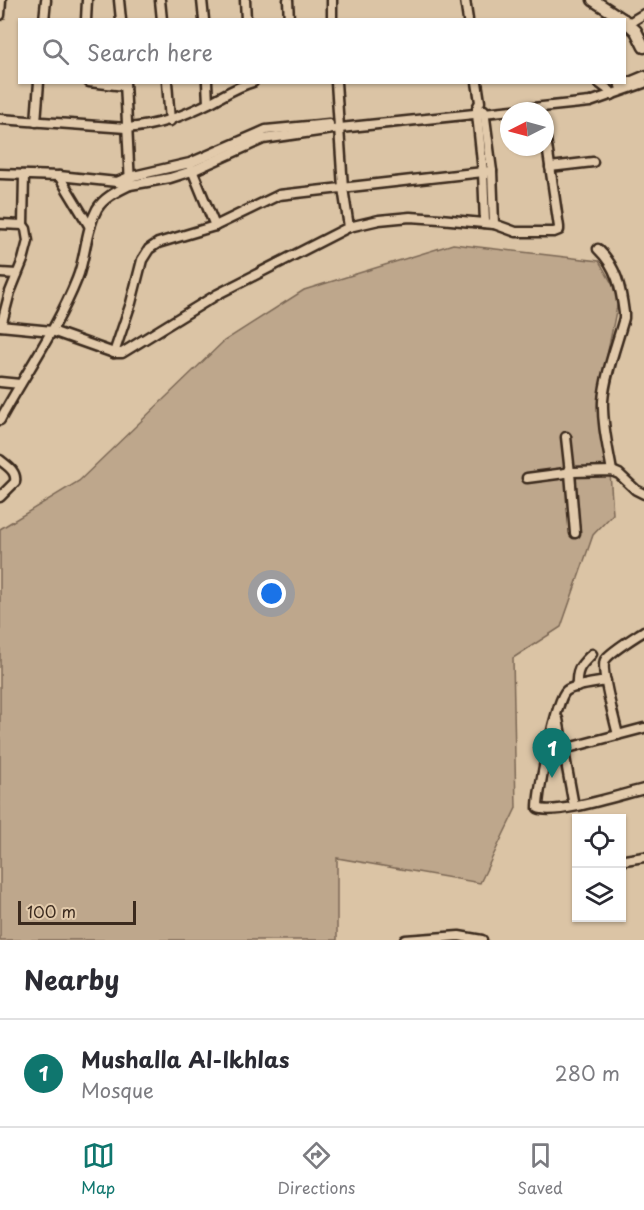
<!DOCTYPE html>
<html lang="en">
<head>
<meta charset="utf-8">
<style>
	body { margin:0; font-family:"Playpen Sans",sans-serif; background:#f2f2f3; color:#2b2b33 }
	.controls { position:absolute; right:18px; bottom:18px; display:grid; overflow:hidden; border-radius:0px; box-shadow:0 2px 4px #0004 }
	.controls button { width:54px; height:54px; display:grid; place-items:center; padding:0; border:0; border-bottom:2px solid #e1e1e2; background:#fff; color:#2b2b33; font:30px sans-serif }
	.compass { position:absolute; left:500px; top:102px; width:54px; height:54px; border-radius:50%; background:#fff; box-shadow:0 2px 4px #0004; rotate:264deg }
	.scale { position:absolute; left:18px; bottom:15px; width:118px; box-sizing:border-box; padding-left:6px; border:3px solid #3b2a1e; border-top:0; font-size:16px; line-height:21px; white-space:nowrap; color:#3b2a1e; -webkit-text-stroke:4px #e2caab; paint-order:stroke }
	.you { position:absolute; left:272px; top:594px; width:21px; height:21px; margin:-15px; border:4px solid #fff; border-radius:50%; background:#1a73e8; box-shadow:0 0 0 9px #1a73e833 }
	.badge { display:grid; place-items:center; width:39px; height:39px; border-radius:50%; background:#0f766e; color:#fff; font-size:20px; font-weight:700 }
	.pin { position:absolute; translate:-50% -50px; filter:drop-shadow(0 2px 3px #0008) }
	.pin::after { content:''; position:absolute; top:32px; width:21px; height:18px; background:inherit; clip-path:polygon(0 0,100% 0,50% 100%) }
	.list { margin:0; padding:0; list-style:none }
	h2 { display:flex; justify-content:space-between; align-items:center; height:78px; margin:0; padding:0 24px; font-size:26px }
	h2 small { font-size:20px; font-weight:400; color:#7c7c81 }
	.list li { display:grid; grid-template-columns:39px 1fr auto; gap:18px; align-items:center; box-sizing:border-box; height:108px; padding:0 24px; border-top:2px solid #e1e1e2 }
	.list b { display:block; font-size:22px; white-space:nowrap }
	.list p { margin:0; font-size:20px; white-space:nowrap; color:#7c7c81 }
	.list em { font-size:20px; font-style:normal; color:#7c7c81 }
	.icon { flex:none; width:33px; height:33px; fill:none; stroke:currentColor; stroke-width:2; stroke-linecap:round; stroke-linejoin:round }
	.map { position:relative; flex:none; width:644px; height:940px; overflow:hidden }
	.search { position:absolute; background:#fff; box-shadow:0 2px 4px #0004; left:18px; right:18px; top:18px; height:66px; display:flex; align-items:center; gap:15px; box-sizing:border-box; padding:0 21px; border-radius:0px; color:#7c7c81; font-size:22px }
	.sheet { height:186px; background:#fff }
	nav { display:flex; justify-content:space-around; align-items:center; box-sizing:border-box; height:84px; border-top:2px solid #e1e1e2; background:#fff; font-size:16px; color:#7c7c81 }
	nav a { display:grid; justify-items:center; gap:3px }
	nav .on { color:#0f766e }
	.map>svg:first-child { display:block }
	.green { fill:#bea78c; stroke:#7c6855; stroke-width:1.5 }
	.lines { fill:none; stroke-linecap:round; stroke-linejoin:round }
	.minor-casing { stroke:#3b2a1e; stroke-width:13 }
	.tertiary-casing { stroke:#3b2a1e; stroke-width:15 }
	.minor { stroke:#e2caab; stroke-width:8 }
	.tertiary { stroke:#e2caab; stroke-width:10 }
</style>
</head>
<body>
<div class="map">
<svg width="644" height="940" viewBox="0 0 644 940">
	<rect width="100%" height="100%" fill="#dbc4a5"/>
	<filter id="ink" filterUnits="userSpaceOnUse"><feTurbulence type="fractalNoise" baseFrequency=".0167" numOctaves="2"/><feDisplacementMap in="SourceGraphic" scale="12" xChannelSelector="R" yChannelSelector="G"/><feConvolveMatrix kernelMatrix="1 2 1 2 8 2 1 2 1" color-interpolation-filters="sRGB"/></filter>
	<g filter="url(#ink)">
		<path class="green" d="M453,244L599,261L619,296L603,376L613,514L593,535L561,627L513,658L516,808L480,883L337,858V940H0V529L79,481L224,341L304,290Z"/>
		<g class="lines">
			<g class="minor-casing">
				<g id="minor">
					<path d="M119,0L121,20"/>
					<path d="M160,0L162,20"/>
					<path d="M202,0L204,20"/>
					<path d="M245,0L246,20"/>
					<path d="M288,0L289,20"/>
					<path d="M332,0V20"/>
					<path d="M465,0L468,20"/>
					<path d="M0,15L1,0"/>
					<path d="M44,20L46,0"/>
					<path d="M86,20L87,0"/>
					<path d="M629,23L644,14"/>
					<path d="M89,82L125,86"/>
					<path d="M167,82L170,121"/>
					<path d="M207,82L208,103"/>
					<path d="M336,82L343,188L349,227"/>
					<path d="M477,82L480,102L477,108V114L483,172L485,223"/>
					<path d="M598,82L610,91L612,95"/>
					<path d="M620,86L644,76"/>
					<path d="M484,110L492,171L494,224"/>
					<path d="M0,119L126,128C158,126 183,116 211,102C224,95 238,86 253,82"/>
					<path d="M36,122L39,82"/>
					<path d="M190,165L215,226"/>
					<path d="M550,167L593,162"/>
					<path d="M0,174L59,176L117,182L130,185L170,178L192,171L263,139L340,128L590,102L644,83"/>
					<path d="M59,176L90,227"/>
					<path d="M117,182L129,177L190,163L266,130L329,124"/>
					<path d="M0,224L23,225L26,229L28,241L23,260L10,292L1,326"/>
					<path d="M23,225L24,175"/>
					<path d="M598,249C617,267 621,289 624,313V318C617,344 605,374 603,401C602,424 608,448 612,471"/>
					<path d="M0,273L17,274"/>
					<path d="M0,326L52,331L114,353H122L218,294L349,227L379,220L410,217L440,219L494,224L516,232H554L559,230V227L545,132"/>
					<path d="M114,353L131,303L142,260L149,249L158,243L215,226L279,195L492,171"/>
					<path d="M0,382L20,384"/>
					<path d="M0,420C25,374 58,327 77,279C86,257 85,231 97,209C104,197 118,191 130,185L125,82"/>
					<path d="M566,437L570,473L575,533"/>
					<path d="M0,460C7,466 17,471 15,482L0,497"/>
					<path d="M527,478L573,472L612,471L619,474L636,490L644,494"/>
					<path d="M606,681C596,683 573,685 566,691C556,699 538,792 538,808C555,816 623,794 644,789"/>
					<path d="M577,687C576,669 580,666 592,654"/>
					<path d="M558,719L574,806"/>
					<path d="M618,735C615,722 600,668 605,660C610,652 635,637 644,631"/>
					<path d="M564,749L644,728"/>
					<path d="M625,860L644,857"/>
					<path d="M405,940L459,936L482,940"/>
				</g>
			</g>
			<g class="tertiary-casing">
				<g id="tertiary">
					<path d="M593,0L624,20"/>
					<path d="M624,20L636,31L644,47"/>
				</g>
			</g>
			<use href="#minor" class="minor"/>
			<use href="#tertiary" class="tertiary"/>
		</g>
	</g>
</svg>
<div class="controls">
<button><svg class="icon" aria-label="locate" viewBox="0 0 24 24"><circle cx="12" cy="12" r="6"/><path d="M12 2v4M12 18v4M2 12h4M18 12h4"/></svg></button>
<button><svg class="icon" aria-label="layers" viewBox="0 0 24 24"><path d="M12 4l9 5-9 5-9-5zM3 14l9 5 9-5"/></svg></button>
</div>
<svg class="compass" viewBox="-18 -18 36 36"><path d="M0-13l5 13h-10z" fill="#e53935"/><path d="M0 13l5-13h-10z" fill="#7c7c81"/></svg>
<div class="scale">100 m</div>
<div class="you"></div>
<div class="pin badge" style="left:552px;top:778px">1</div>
<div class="search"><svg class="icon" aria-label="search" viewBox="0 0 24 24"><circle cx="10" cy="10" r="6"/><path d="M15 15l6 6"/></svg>Search here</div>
</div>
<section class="sheet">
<h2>Nearby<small></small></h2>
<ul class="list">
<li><span class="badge">1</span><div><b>Mushalla Al-Ikhlas</b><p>Mosque</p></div><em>280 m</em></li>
</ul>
</section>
<nav>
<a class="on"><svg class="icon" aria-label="map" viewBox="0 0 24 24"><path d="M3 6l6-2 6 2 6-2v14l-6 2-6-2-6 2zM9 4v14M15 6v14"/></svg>Map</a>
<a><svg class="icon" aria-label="directions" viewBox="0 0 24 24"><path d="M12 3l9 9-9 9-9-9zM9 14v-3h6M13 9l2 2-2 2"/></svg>Directions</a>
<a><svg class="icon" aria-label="saved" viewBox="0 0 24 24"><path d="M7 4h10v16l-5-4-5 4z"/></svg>Saved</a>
</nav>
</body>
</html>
